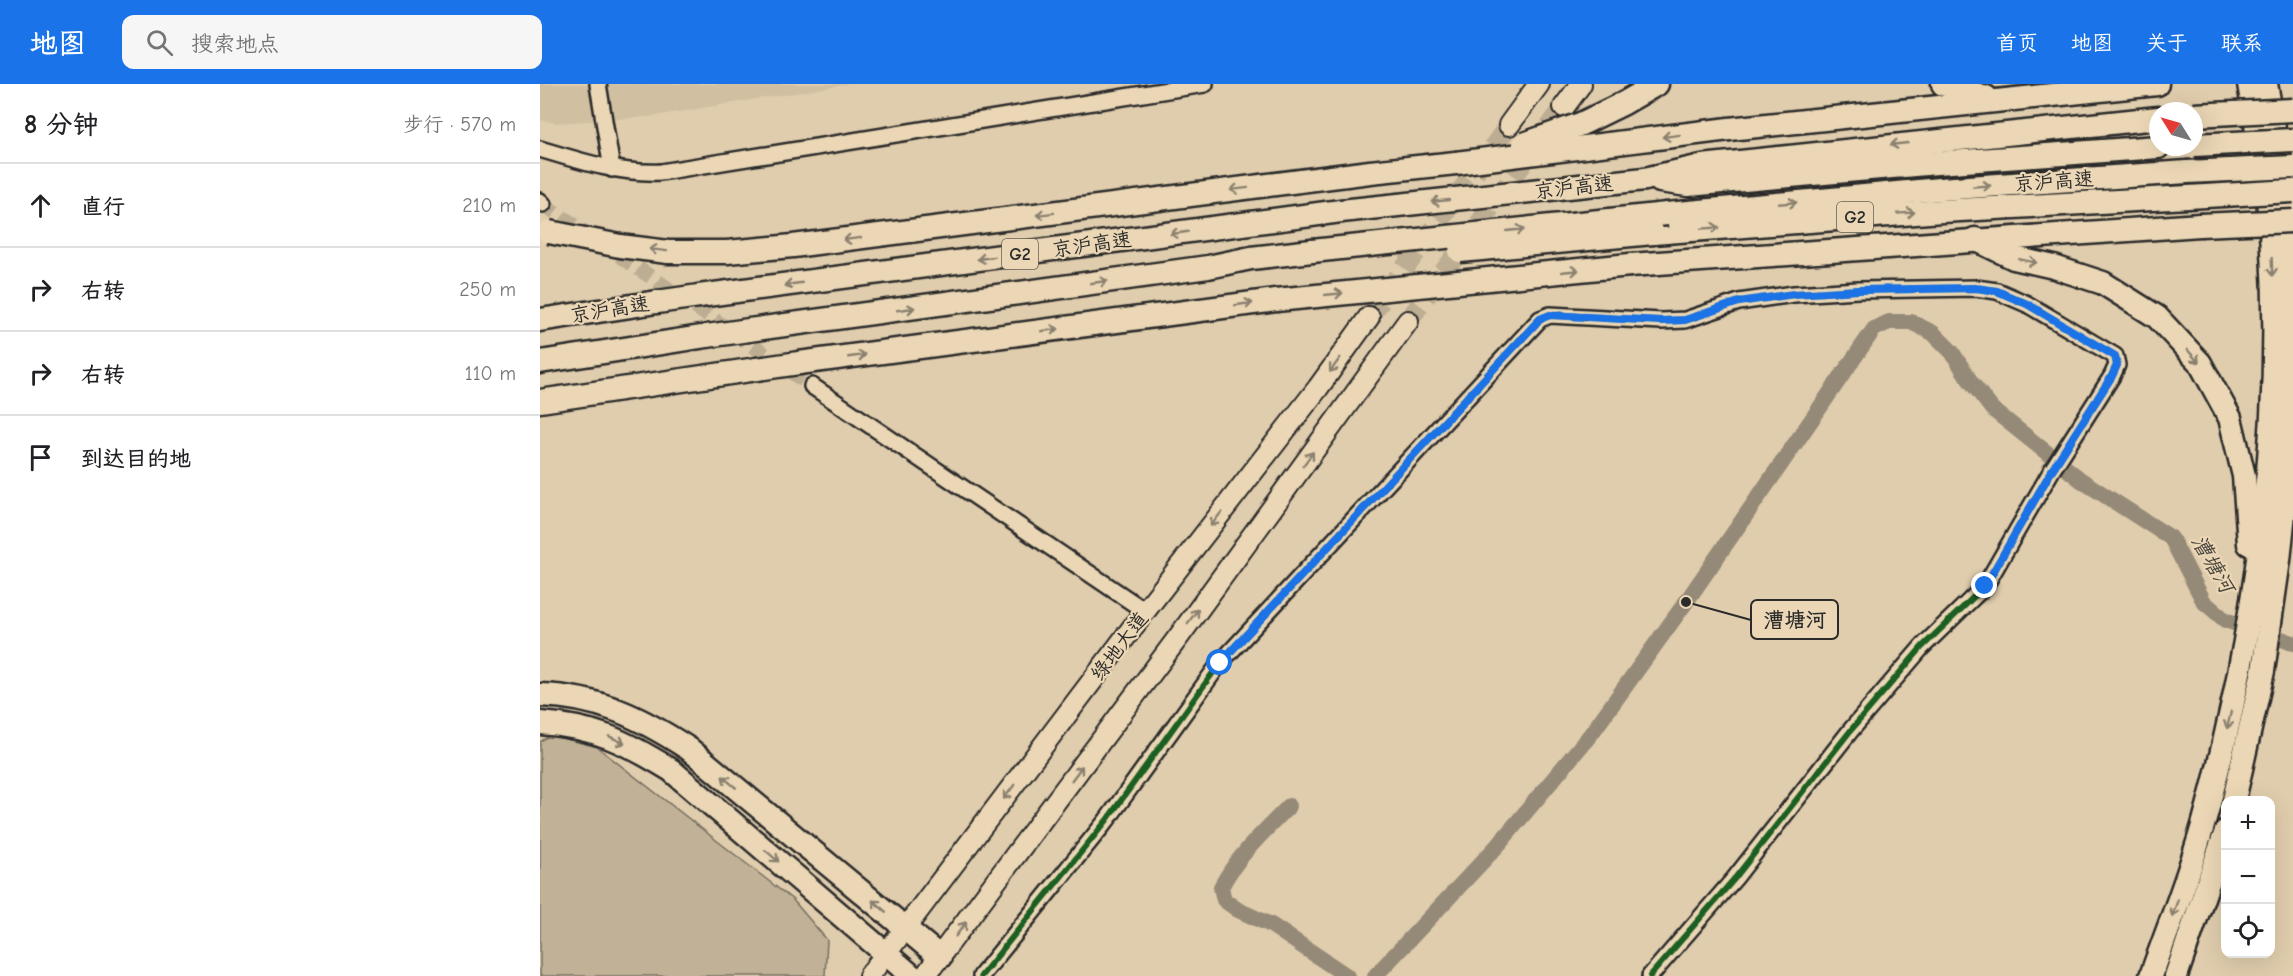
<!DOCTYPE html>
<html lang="zh">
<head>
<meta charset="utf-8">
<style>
	body { margin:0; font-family:"Comic Neue","LXGW WenKai TC",sans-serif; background:#f6f6f6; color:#202124 }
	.controls { position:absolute; right:18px; bottom:18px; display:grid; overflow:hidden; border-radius:12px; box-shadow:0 6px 24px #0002 }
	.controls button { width:54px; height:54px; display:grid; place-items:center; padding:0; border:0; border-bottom:2px solid #e0e0e0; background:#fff; color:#202124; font:30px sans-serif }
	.compass { position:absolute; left:1609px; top:18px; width:54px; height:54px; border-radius:50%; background:#fff; box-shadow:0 6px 24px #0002; rotate:307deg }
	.stop { position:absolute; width:18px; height:18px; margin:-14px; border:4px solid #1a73e8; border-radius:50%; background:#fff }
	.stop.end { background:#1a73e8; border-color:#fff; box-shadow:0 2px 6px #0008 }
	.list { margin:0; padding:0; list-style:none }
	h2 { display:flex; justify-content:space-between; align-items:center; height:78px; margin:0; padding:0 24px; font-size:26px }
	h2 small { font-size:20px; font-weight:400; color:#757577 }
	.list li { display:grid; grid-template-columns:39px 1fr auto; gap:18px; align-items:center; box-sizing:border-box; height:84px; padding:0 24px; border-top:2px solid #e0e0e0 }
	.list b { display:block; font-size:22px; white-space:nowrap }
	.list em { font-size:20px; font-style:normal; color:#757577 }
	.icon { flex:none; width:33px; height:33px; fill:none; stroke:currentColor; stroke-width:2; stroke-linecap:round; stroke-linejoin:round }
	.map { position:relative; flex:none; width:1753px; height:892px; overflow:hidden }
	header { display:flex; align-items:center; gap:36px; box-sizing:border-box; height:84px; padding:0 30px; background:#1a73e8; color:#fff }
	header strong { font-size:28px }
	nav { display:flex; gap:33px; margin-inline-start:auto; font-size:21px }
	.search { width:420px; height:54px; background:#f6f6f6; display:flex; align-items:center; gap:15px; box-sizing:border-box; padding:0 21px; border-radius:12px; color:#757577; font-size:22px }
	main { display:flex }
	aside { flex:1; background:#fff }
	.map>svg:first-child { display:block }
	.built { fill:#d0bfa1 }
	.green { fill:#c1b297; stroke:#766e61; stroke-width:1.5 }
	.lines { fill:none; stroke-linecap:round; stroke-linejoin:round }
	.canal { stroke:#958a78; stroke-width:16 }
	.minor-tunnel { stroke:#bcad93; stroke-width:15; stroke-dasharray:15 8; stroke-linecap:butt }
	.major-tunnel { stroke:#bcad93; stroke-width:20; stroke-dasharray:20 10; stroke-linecap:butt }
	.minor-casing { stroke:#2b2b2b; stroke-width:20 }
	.major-casing { stroke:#2b2b2b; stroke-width:24 }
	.highway-casing { stroke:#2b2b2b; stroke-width:27 }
	.minor { stroke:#ebd7b5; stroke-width:15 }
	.major { stroke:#ebd7b5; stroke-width:20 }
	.highway { stroke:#ebd7b5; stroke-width:22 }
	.highway-bridge-casing { stroke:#2b2b2b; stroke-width:27; stroke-linecap:butt }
	.highway-bridge { stroke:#ebd7b5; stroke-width:22 }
	.cycleway-casing { stroke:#ebd7b5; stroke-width:10 }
	.cycleway { stroke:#1b5e20; stroke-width:6 }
	.oneway { stroke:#8b8170 }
	.route { stroke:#1a73e8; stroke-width:8 }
	.labels { text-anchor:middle; stroke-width:4.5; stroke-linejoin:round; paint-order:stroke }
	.shield { fill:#ebd7b5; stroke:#655f54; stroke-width:1.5 }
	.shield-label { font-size:18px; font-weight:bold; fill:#2b2b2b }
	.street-label { font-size:20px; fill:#2b2b2b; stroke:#ebd7b5 }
	.water-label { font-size:21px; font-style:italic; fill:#46433e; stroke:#ebd7b5 }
	.leader { fill:none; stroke:#2b2b2b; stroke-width:2 }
	.callout-dot { fill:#2b2b2b; stroke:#ebd7b5; stroke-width:2 }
	.callout { fill:#ebd7b5; stroke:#2b2b2b; stroke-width:2 }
	.callout-label { font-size:21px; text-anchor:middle; font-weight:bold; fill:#2b2b2b }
</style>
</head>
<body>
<header>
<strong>地图</strong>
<div class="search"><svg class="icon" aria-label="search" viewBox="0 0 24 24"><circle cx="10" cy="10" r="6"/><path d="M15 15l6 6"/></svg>搜索地点</div>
<nav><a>首页</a><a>地图</a><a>关于</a><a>联系</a></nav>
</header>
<main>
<aside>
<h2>8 分钟<small>步行 · 570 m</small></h2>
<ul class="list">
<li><svg class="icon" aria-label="ahead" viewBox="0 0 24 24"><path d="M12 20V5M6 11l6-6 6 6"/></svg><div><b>直行</b></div><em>210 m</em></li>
<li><svg class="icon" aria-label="right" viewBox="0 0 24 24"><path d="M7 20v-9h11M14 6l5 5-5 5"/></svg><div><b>右转</b></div><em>250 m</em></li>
<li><svg class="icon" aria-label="right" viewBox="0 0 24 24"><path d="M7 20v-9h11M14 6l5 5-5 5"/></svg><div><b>右转</b></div><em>110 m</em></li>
<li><svg class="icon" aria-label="arrive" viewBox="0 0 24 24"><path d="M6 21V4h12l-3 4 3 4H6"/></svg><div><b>到达目的地</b></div></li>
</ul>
</aside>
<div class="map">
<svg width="1753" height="892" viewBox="0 0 1753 892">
	<rect width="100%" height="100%" fill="#e0cdad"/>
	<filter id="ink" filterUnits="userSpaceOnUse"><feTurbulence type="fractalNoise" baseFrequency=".0167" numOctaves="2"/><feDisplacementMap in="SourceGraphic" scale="12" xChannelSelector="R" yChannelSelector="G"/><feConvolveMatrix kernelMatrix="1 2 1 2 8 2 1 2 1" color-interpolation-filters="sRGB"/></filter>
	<g filter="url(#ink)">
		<path class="built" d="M0,0H309L108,33L16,39L0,36Z"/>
		<path class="green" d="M10,651L57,663L253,816L287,856L285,892H0V658Z"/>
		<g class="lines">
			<g class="canal">
				<path d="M749,722C724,748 698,771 681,803L684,816L698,826L731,841L807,892"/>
				<path d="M835,892L959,760L1051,650L1146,518L1334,245L1349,238H1371L1393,249L1412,268L1429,295L1452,325L1541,396L1631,454L1664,518L1685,536L1753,559"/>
			</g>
			<path class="minor-tunnel" d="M3,120L272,302"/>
			<g class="major-tunnel">
				<path d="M829,233L969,41"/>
				<path d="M868,237L1024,23"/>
			</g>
			<g class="minor-casing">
				<g id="minor">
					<path d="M58,0L72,85"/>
					<path d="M0,65C40,77 79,90 121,88L665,0"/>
					<path d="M0,117L3,120"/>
					<path d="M272,302L605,527"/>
					<path d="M441,892L567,736L680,579L1000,235L1010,231L1121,237L1145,236L1199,218L1254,210L1318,206L1436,204L1457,207L1487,220L1575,272L1577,281L1572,292L1512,386L1445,502L1382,563L1311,646L1195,794L1110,892"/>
				</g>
			</g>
			<g class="major-casing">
				<g id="major">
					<path d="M1024,23L1041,0"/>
					<path d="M969,41L999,0"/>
					<path d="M329,892L605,527L778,304L829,233"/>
					<path d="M385,892L640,551L868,237"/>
				</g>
			</g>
			<g class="highway-casing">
				<g id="highway">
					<path d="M1403,0L1446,13"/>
					<path d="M1041,40L1084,19L1117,0"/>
					<path d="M1189,45L1617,0"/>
					<path d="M1105,95L1162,82L1618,34"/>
					<path d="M1120,97L1148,101L1397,79L1618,63"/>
					<path d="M1127,130L1400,105L1647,88"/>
					<path d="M1113,149L1402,127L1648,113"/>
					<path d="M1435,155L1474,174L1514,183L1563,199L1617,233L1660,279L1690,334L1704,392L1709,460"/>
					<path d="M80,162L128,168H187L253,162L830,88L916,79"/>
					<path d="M1090,181L1660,141"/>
					<path d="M159,212L801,127"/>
					<path d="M0,236L117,218"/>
					<path d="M209,246L668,183L711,174L772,167"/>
					<path d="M0,278L167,252"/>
					<path d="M259,279L736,216"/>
					<path d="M0,317L217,285"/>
					<path d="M0,611C59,613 100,633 149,665L400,873"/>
					<path d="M0,639C56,643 84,657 131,686L372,892"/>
					<path d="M1694,716L1723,587L1739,476L1749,382L1752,253L1748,121L1726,0"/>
					<path d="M1611,892C1631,836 1653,781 1668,723C1718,534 1747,323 1729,126C1725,84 1716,42 1709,0"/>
					<path d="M1636,892L1686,747"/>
				</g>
			</g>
			<use href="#minor" class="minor"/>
			<use href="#major" class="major"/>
			<use href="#highway" class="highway"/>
			<g class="highway-bridge-casing">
				<g id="highway-bridge">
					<path d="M1654,31L1753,26"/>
					<path d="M984,60L1041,40"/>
					<path d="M1654,61L1753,56"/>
					<path d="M916,79L1189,45"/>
					<path d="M1647,88L1753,83"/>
					<path d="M1648,113L1753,107"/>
					<path d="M801,127L1105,95"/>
					<path d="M1660,141L1753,137"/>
					<path d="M9,148L80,162"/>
					<path d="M772,167L1127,130"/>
					<path d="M920,167L1113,149"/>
					<path d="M736,216L1090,181"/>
					<path d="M117,218L159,212"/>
					<path d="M167,252L209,246"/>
					<path d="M217,285L259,279"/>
				</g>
			</g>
			<use href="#highway-bridge" class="highway-bridge"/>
			<g class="cycleway-casing">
				<path id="cycleway" d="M441,892L567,736L680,579L1000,235L1010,231L1121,237L1145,236L1199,218L1254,210L1318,206L1436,204L1457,207L1487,220L1575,272L1577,281L1572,292L1512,386L1445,502L1382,563L1311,646L1195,794L1110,892"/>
			</g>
			<use href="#cycleway" class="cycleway"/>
		</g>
		<defs><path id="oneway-shaft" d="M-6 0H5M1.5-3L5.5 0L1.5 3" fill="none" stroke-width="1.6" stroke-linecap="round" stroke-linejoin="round" transform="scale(1.5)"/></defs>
		<g class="oneway">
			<use href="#oneway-shaft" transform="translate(1131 52) rotate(173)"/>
			<use href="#oneway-shaft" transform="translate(1359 60) rotate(174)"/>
			<use href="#oneway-shaft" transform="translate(1442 102) rotate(-4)"/>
			<use href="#oneway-shaft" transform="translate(699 105) rotate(173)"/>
			<use href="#oneway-shaft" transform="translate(900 117) rotate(174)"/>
			<use href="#oneway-shaft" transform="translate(1248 119) rotate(-5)"/>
			<use href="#oneway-shaft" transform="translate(1366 129) rotate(-4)"/>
			<use href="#oneway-shaft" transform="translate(505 130) rotate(173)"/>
			<use href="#oneway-shaft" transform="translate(1171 144) rotate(-4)"/>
			<use href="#oneway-shaft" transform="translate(976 146) rotate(-6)"/>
			<use href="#oneway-shaft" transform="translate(639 149) rotate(172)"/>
			<use href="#oneway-shaft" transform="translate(312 155) rotate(173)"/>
			<use href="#oneway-shaft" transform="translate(118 166) rotate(-173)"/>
			<use href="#oneway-shaft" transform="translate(446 174) rotate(172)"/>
			<use href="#oneway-shaft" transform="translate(1488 177) rotate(12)"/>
			<use href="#oneway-shaft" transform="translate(1732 183) rotate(88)"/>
			<use href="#oneway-shaft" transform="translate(1030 187) rotate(-6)"/>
			<use href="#oneway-shaft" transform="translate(559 198) rotate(-8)"/>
			<use href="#oneway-shaft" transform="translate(253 200) rotate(172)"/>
			<use href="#oneway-shaft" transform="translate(794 210) rotate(-6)"/>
			<use href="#oneway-shaft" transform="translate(704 220) rotate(-8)"/>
			<use href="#oneway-shaft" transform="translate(366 225) rotate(-8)"/>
			<use href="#oneway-shaft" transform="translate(510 246) rotate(-8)"/>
			<use href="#oneway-shaft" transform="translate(317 272) rotate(-8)"/>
			<use href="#oneway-shaft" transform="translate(1653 272) rotate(48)"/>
			<use href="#oneway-shaft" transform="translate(795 281) rotate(126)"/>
			<use href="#oneway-shaft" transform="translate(768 375) rotate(-54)"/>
			<use href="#oneway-shaft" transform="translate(676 435) rotate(128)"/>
			<use href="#oneway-shaft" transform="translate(653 532) rotate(-54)"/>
			<use href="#oneway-shaft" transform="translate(1689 636) rotate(103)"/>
			<use href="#oneway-shaft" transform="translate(77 656) rotate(25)"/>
			<use href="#oneway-shaft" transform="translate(537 689) rotate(-53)"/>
			<use href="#oneway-shaft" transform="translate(189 698) rotate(-140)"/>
			<use href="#oneway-shaft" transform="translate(469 708) rotate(127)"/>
			<use href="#oneway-shaft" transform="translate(232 772) rotate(41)"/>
			<use href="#oneway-shaft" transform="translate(339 822) rotate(-140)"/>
			<use href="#oneway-shaft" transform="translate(1635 824) rotate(109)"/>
			<use href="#oneway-shaft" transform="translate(421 845) rotate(-53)"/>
		</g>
	</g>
	<g class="lines" filter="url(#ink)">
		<path class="route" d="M680,579L1000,235L1010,231L1121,237L1145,236L1199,218L1254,210L1318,206L1436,204L1457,207L1487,220L1575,272L1577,281L1572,292L1512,386L1445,502"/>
	</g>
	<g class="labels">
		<g class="shield">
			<rect x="1297" y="118" width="36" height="30" rx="4.5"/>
			<rect x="462" y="155" width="36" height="30" rx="4.5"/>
		</g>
		<g class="shield-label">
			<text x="1315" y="139">G2</text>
			<text x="480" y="176">G2</text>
		</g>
		<g class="street-label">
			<text transform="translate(1514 97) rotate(-4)" y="7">京沪高速</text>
			<text transform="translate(1034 103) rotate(-6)" y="7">京沪高速</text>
			<text transform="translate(552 160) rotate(-8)" y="7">京沪高速</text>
			<text transform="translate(70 225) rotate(-9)" y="7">京沪高速</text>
			<text transform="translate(579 562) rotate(-53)" y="7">绿地大道</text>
		</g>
		<g class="water-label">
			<text transform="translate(1673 480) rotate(60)" y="7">漕塘河</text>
		</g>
	</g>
	<path class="leader" d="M1146 518L1211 536"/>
	<circle class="callout-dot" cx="1146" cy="518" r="6"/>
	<rect class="callout" x="1211" y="516" width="87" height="39" rx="6"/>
	<g class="callout-label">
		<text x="1255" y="543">漕塘河</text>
	</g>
</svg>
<div class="controls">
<button>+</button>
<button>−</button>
<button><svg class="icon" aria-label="locate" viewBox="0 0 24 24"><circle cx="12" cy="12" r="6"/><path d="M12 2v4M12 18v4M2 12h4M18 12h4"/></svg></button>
</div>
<svg class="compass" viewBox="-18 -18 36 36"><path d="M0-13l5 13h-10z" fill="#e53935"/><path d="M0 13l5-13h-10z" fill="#757577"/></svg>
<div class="stop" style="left:680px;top:579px"></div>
<div class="stop end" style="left:1445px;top:502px"></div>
</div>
</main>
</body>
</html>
